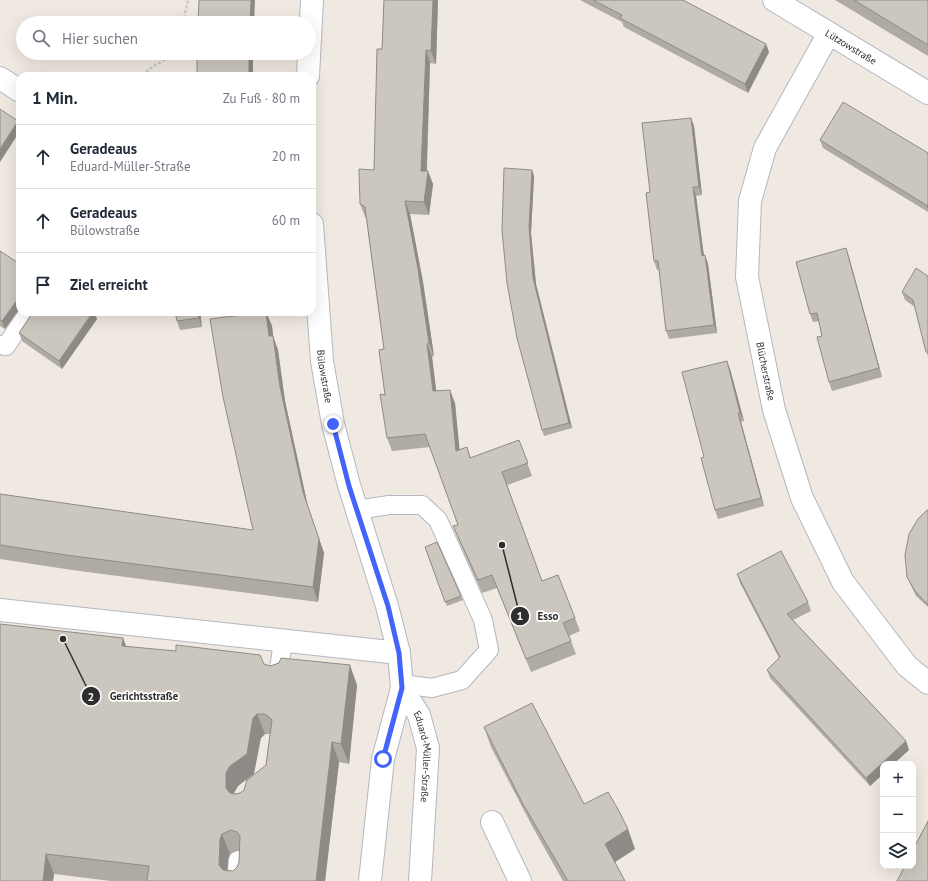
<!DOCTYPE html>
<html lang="de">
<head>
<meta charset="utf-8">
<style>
	body { margin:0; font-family:"PT Sans",sans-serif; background:#f2f2f3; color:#1f2937 }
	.controls { position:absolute; right:12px; bottom:12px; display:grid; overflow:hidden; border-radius:8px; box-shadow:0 4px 16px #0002 }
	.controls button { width:36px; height:36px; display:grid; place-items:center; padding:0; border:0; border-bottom:1px solid #e0e1e3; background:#fff; color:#1f2937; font:20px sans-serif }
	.stop { position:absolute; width:12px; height:12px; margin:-9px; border:3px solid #4264fb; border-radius:50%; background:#fff }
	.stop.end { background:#4264fb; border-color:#fff; box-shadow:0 1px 4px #0008 }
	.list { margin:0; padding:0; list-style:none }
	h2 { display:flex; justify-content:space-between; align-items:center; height:52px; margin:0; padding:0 16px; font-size:17px }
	h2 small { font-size:13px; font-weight:400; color:#747a83 }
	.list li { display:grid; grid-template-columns:26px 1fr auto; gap:12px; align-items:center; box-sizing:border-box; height:64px; padding:0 16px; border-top:1px solid #e0e1e3 }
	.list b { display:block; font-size:15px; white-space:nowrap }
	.list p { margin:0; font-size:13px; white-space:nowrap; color:#747a83 }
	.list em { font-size:13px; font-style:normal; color:#747a83 }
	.icon { flex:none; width:22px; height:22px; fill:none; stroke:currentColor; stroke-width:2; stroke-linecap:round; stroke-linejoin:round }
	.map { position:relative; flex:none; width:928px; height:881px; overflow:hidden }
	.search { position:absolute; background:#fff; box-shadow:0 4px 16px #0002; left:16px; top:16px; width:300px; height:44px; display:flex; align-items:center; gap:10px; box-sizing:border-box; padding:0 14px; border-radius:22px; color:#747a83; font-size:15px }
	.panel { position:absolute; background:#fff; box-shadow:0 4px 16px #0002; left:16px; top:72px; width:300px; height:244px; border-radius:12px }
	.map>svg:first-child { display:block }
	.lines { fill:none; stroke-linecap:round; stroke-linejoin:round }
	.service-casing { stroke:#b4b7c1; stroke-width:20 }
	.minor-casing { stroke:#b4b7c1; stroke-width:24 }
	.secondary-casing { stroke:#b4b7c1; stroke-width:24 }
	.path { stroke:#c9c9c9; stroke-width:2.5; stroke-dasharray:3 2; stroke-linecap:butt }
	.service { stroke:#fff; stroke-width:18 }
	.minor { stroke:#fff; stroke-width:22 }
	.secondary { stroke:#fff; stroke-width:22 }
	.wall { fill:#afaba4; fill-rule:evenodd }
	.shaded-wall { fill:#8e8b86 }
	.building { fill:#cbc7bf; stroke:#8e8b86; fill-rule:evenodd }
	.route { stroke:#4264fb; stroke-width:5 }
	.labels { text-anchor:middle; stroke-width:3.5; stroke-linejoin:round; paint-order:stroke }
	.street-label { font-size:10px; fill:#2e2e2e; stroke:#fff }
	.leader { fill:none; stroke:#2e2e2e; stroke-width:1.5 }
	.callout-dot { fill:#2e2e2e; stroke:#fff; stroke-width:1.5 }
	.mark-label { font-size:12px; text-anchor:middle; font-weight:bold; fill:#fff }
	.callout-label { font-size:11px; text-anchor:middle; font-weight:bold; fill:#2e2e2e; stroke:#fff; stroke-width:3.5; stroke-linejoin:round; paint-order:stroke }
</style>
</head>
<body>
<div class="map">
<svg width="928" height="881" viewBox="0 0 928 881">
	<rect width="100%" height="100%" fill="#efe9e1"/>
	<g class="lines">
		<g class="service-casing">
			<g id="service">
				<path d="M0,345L6,346L29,312"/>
				<path d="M357,510L389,505H422L438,520L483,620L489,650L462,680L432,688L402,684"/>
				<path d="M278,676L283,641"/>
				<path d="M236,881L238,860"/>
			</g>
		</g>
		<g class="minor-casing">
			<g id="minor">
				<path id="s1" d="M774,0L928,93"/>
				<path id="s2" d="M829,33L765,148L750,201L747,277L774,410L802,498L843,582L907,666L928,683"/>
				<path d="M0,78L20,91"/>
				<path d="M0,610L399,653"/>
				<path d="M492,822L520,881"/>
			</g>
		</g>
		<g class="secondary-casing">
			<g id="secondary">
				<path d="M308,76L312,0"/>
				<path id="s3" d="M312,224L322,361L333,424L349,485L387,606L399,653L402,688L383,759L370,881"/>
				<path id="s4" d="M402,688L419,715L428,748L420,881"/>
			</g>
		</g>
		<g class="path">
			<path d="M183,23L188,0"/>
			<path d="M143,76C152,63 161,66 171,53"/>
		</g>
		<use href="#service" class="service"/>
		<use href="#minor" class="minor"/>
		<use href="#secondary" class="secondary"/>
	</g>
	<g class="wall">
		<path d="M384,0H438L436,64L430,63L427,171L433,184L429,215L410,214L423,282L434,356L432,357L436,391L455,403L459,450L467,447L471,458L519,440L532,476L507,485L542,581L575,618L580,631L569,636L576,654L531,672L497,588L482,593L458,539L453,526L458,525L430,447L392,451L387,438L384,349L366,218L365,217L360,204L374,170L382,49Z"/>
		<path d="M580,0H683L766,44L769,52L748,93L624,27L622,22Z"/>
		<path d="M835,0H928V56Z"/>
		<path d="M691,118L694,126L702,195L696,196L704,256L705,255L708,264L717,333L669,339L666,331L659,270H657L654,261L650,192Z"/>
		<path d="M820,140L928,153V212L823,148Z"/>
		<path d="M532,170L534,176L531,233L536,284L572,428L544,436L542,430L502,230Z"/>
		<path d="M0,251L5,329L0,326Z"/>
		<path d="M849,257L882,377L832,391L829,382L819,321L813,322L810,314Z"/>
		<path d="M928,276V357L915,307L905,300L902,292Z"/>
		<path d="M33,312H94L97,319L62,369L22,341L19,333Z"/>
		<path d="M175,312H200L202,327L180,330L177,321Z"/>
		<path d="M266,312L272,326L273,336L278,350L285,401L308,507L324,553L318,602L72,570L0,559V494L253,530Z"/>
		<path d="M730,369L744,421L741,422L764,506L718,519L715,510L704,457Z"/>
		<path d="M928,510V607L916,596L907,577Z"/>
		<path d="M425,547L461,596L463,600L447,606Z"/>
		<path d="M737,574L808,602L811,611L793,620L906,741L909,750L870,786L770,678L767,670L779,658L740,583Z"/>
		<path d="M123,638L126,646L264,664L270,666L357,685L349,764L339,762L325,881H111L54,874L53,881H0ZM265,734H270L266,765L244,790L240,793L235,794H234V793L238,786L261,738ZM239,850H240L239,862L237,867L233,871L227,870L228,859L230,854Z"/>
		<path d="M484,727L584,804L635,849L615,862L625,881H563L531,824L491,747Z"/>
	</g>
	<g class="shaded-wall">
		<path d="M251,0H255L254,23H250Z"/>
		<path d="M433,0H438L436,64L431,51Z"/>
		<path d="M766,44L769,52L748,93L745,84Z"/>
		<path d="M426,50L430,63L426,184L421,171Z"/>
		<rect x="249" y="53" width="4" height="23"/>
		<path d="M691,118L694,126L702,195L699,187Z"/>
		<path d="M18,121L20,126V131L0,162V149Z"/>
		<path d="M532,170L534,176L531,233L536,284L572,428L569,423L533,278L529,227Z"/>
		<path d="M428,171L433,184L429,215L424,202Z"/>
		<path d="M693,187L696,196L705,264L702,256Z"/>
		<path d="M405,201L410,214L423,282L434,356L429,343Z"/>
		<path d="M846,248L849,257L882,377L879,368Z"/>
		<path d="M705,255L708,264L717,333L714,325Z"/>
		<path d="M20,296V308L5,329L2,321Z"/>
		<path d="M93,312H94L97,319L62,369L59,361Z"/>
		<path d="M198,312H200L202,327L199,318Z"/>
		<path d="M266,312L272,326L275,351L269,336Z"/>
		<path d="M273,336L278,350L285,401L308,507L324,553L318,602L313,587L303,492L280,387Z"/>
		<path d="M427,344L432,357L438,404L433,391Z"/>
		<path d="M727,361L730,369L744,421L740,413Z"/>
		<path d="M450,390L455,403L461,464L456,451Z"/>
		<path d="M738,413L741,422L764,506L761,498Z"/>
		<path d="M123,638L130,658L122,646Z"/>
		<path d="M350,665L357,685L349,764L341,744Z"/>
		<path d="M257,714L265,734L261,738L254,774L238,786L234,793L233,808L226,788V773L253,718Z"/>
		<path d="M906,741L909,750L893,764H883V774L870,786L866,778Z"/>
		<path d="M332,742L339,762L325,881H316Z"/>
		<path d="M628,829L635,849L612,864L605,844Z"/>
		<path d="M222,834L230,854L228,859L227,881L219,865L220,839Z"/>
		<path d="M46,854L54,874L53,881H43Z"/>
	</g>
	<g class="building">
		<path d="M199,0H251L250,23H198Z"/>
		<path d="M384,0H433L431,51L426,50L421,171H428L424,202L405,201L418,269L429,343L427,344L433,391L450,390L456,451L467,447L470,458L519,440L528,463L502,472L542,581L558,575L575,618L563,623L571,641L526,659L492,575L478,580L453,526L458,525L425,434L387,438L380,394L385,395L379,350L384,349L365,207L360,204L359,169L374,170L377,49H382Z"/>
		<path d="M593,0H683L766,44L745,84L620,18L622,15Z"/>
		<path d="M854,0H928V45Z"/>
		<rect x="197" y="53" width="52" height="23"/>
		<path d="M843,102L928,153V208L927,207L928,206L820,140Z"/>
		<path d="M0,109L18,121L0,149Z"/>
		<path d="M691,118L699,187H693L702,256L705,255L714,325L666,331L658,261H654L646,193L650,192L642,123Z"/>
		<path d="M504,168L532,170L529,227L533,278L569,423L542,430L517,338L507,283L502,230Z"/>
		<path d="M846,248L879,368L829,382L817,337L822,336L817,313L810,314L796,262Z"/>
		<path d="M0,251L20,264V296L2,321L0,320Z"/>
		<path d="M916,268L928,276V352H926L913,300L902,292Z"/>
		<path d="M33,312H93L59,361L19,333Z"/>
		<path d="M175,312H198L199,318L177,321Z"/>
		<path d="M266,312L269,336H273L280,387L303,492L319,539L313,587L66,555L0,545V494L253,530L223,397L210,319Z"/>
		<path d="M727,361L740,413H738L761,498L715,510L701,458L704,457L682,372Z"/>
		<path d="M927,510H928V605L915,591L907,577L905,555L909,534L918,519Z"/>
		<path d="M437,542L461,596L445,602L425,547Z"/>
		<path d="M781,551L808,602L787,614L906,741L866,778L767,670L780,657L737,574Z"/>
		<path d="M0,624L123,638L122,646L176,651V645L260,655L264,664L270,666L279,663L281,658L350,665L341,744L332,742L316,881H147L149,866L46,854L43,881H0ZM257,714H264L268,716L272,720L266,765L247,780L244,790L240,793L235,794L230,793L226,788V773L230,766L247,754L253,718ZM231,830L237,832L240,836L239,862L237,867L233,871L223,870L219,865L220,839L222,834Z"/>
		<path d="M532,703L584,804L608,792L619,811L628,829L605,844L625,881H568L523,804L484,727Z"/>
		<path d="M928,821V881H897L905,866H913V850Z"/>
	</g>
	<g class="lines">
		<path class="route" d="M333,424L349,486L388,606L399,653L402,688L383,759"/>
	</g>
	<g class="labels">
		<g class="street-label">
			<text dy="4" stroke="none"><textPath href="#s1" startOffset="90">Lützowstraße</textPath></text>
			<text dy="4" stroke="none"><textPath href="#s2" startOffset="359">Blücherstraße</textPath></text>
			<text dy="4" stroke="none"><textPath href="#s3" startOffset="153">Bülowstraße</textPath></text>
			<text dy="4" stroke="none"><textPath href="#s4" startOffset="74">Eduard-Müller-Straße</textPath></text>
		</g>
	</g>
	<path class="leader" d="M502 545L520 616M63 639L91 696"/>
	<g class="callout-dot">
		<circle cx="502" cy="545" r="4"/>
		<circle cx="63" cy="639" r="4"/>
		<circle cx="520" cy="616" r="10"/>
		<circle cx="91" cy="696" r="10"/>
	</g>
	<g class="mark-label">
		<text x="520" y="620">1</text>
		<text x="91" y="701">2</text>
	</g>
	<g class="callout-label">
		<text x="548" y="620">Esso</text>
		<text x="144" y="700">Gerichtsstraße</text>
	</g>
</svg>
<div class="controls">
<button>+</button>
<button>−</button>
<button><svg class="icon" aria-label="layers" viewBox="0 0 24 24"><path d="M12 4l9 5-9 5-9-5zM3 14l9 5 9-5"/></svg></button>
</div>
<div class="stop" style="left:383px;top:759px"></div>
<div class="stop end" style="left:333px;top:424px"></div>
<div class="search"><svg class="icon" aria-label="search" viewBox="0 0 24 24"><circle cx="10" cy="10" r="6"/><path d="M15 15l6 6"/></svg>Hier suchen</div>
<section class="panel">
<h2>1 Min.<small>Zu Fuß · 80 m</small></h2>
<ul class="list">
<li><svg class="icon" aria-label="ahead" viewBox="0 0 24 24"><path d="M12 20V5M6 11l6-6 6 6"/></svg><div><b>Geradeaus</b><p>Eduard-Müller-Straße</p></div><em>20 m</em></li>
<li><svg class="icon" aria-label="ahead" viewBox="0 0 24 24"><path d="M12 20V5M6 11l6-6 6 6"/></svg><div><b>Geradeaus</b><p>Bülowstraße</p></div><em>60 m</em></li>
<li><svg class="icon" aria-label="arrive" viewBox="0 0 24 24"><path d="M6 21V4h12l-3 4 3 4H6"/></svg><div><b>Ziel erreicht</b></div></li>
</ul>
</section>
</div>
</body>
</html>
